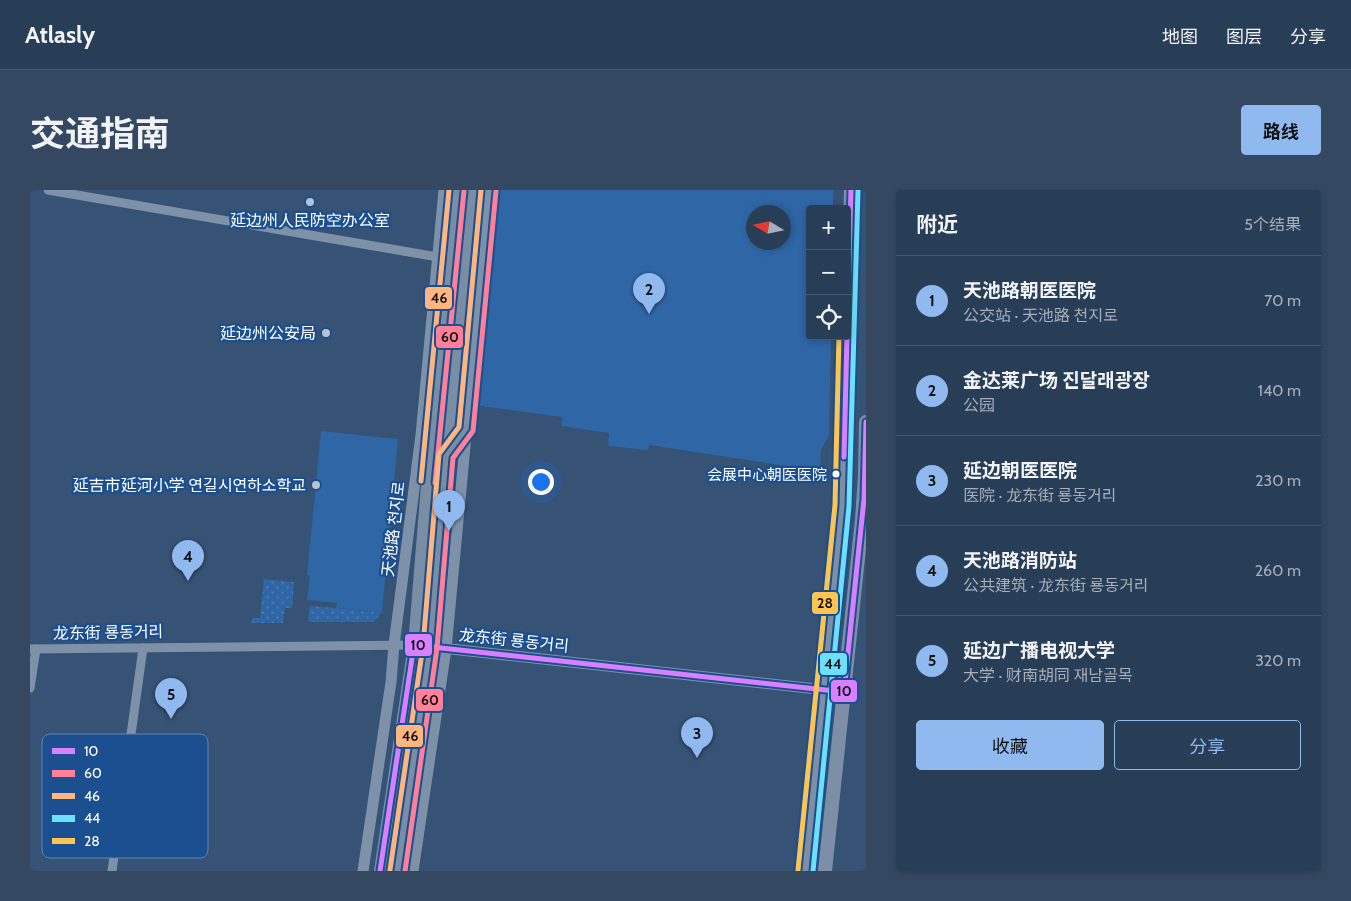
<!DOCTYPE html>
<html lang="zh">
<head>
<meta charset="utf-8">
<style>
	body { margin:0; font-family:Cabin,"Noto Sans SC","Noto Sans KR",sans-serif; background:#344961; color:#f1f3f6 }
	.controls { position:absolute; right:15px; top:15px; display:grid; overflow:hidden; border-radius:5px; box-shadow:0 2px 8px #0003 }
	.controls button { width:45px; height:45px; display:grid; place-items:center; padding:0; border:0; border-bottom:1px solid #44576d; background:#283e57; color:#f1f3f6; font:25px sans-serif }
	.compass { position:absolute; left:716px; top:15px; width:45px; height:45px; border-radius:50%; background:#283e57; box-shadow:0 2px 8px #0003; rotate:280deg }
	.you { position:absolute; left:510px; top:291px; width:18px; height:18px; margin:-12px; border:4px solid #fff; border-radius:50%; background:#1a73e8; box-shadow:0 0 0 8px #1a73e833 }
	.badge { display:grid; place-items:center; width:32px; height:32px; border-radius:50%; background:#90b9f0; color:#111; font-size:16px; font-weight:700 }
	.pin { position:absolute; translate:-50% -41px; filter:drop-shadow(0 1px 2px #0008) }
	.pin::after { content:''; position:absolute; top:26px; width:18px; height:15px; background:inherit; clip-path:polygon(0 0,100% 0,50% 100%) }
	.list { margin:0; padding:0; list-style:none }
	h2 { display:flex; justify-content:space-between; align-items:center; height:65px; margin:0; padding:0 20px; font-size:21px }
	h2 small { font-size:16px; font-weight:400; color:#a5aeba }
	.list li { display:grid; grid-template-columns:32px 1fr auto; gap:15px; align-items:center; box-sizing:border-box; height:90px; padding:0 20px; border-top:1px solid #44576d }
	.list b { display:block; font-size:19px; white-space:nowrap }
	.list p { margin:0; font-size:16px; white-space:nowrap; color:#a5aeba }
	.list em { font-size:16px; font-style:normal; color:#a5aeba }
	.actions { display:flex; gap:10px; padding:15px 20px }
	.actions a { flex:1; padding:11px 0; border:1px solid #90b9f0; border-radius:5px; text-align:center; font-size:18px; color:#90b9f0 }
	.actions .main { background:#90b9f0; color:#111 }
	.icon { flex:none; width:28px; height:28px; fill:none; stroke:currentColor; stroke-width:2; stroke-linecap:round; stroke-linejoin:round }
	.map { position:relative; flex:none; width:836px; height:681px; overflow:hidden; border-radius:5px }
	header { display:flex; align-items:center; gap:30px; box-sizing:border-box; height:70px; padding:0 25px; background:#283e57; border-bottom:1px solid #44576d }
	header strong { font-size:24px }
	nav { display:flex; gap:28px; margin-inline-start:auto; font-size:18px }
	.intro { display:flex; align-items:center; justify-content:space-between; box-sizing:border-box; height:120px; padding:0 30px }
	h1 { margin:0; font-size:35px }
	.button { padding:12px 22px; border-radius:5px; background:#90b9f0; color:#111; font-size:18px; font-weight:700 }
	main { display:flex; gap:30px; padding:0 30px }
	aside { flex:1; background:#283e57; border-radius:5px; box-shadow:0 2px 8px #0003 }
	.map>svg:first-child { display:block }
	.grass { fill:url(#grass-dots) }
	.green { fill:#2f66a5; fill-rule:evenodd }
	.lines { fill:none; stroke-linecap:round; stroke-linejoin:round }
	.minor { stroke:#7d92a8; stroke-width:9 }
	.tertiary { stroke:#7d92a8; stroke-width:11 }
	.secondary { stroke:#798da4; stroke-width:12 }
	.primary { stroke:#7d8ea7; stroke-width:14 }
	.bus-1-casing { stroke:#1b4f8f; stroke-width:9 }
	.bus-2-casing { stroke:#1b4f8f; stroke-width:9 }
	.bus-3-casing { stroke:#1b4f8f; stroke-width:9 }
	.bus-4-casing { stroke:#1b4f8f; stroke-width:9 }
	.bus-5-casing { stroke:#1b4f8f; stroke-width:9 }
	.bus-1 { stroke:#d880ff; stroke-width:5 }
	.bus-2 { stroke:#ff8098; stroke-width:5 }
	.bus-3 { stroke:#ffb580; stroke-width:5 }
	.bus-4 { stroke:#6ddff8; stroke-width:5 }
	.bus-5 { stroke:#fcc553; stroke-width:5 }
	.poi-dot { fill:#b9c2ce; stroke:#1b4f8f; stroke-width:2 }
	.bus-dot { fill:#fff; stroke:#1b4f8f; stroke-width:2 }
	.labels { text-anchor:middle; stroke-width:4.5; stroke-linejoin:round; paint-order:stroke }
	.bus-label { font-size:15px; fill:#fff; stroke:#1b4f8f; text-anchor:end }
	.poi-label { font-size:16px; fill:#fff; stroke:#1b4f8f; text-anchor:end }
	.street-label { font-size:16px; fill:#fff; stroke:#1b4f8f }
	.key { fill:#1b4f8f; stroke:#5f84b1; stroke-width:1 }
	.key-label { font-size:14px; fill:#fff }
	.line-badge { stroke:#1b4f8f; stroke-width:2 }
	.pale-badge-label { font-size:14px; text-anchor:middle; font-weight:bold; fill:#111 }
</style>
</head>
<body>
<header>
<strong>Atlasly</strong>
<nav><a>地图</a><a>图层</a><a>分享</a></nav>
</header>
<div class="intro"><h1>交通指南</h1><a class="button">路线</a></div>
<main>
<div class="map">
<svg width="836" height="681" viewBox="0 0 836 681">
	<defs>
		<pattern id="grass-dots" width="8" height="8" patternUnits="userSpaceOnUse" patternTransform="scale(1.25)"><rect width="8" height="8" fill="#2f66a5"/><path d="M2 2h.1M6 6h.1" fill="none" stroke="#4e7db2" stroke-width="1.8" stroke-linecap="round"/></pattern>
	</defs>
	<rect width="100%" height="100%" fill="#365274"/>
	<g class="grass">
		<path d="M234,389L264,392L262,418H255L253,433H222V428H230Z"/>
		<path d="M280,416L352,422L344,432H278Z"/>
	</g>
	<g class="green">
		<path d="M467,0H803V19H780V146H801L799,245L791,260L790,281L619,255L618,260L578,256L579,243L532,236V227L450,216ZM754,22V52H724V22Z"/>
		<path d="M291,241L368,249L352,422L306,418L307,413L277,410L280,386L277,385Z"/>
	</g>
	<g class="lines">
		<g class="minor">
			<path d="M18,0L437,72"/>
			<path d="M0,459L384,455"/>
			<path d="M0,498L6,459"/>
			<path d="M82,681L113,458"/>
		</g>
		<g class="tertiary">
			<path d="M384,455L814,502"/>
			<path d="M333,681L361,492L364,455L391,245L414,0"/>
			<path d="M383,681L416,459L459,0"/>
		</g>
		<g class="secondary">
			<path d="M416,265L436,240"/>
			<path d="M350,681L384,455L401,246L422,69L427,0"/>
			<path d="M367,681L400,457L416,265L437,72L442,0"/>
		</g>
		<g class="primary">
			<path d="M775,681L812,315L821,0"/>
			<path d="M795,681L832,330L835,285L836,232"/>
		</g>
		<g class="bus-1-casing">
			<g id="bus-1">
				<path d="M817,143L821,0"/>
				<path d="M814,267L817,146"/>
				<path d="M350,681L384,455L814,502L834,309L836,232"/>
			</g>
		</g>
		<g class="bus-2-casing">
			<g id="bus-2">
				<path d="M405,293L434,1"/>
				<path d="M375,681L407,458L423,268L443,241L466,1"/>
			</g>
		</g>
		<g class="bus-3-casing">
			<g id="bus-3">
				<path d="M391,291L419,0"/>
				<path d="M360,680L393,456L409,264L429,237L451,0"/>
			</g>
		</g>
		<g class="bus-4-casing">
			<path id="bus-4" d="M783,681L819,316L828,0"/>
		</g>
		<g class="bus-5-casing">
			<path id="bus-5" d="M768,680L805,315L809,146"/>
		</g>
		<use href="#bus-1" class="bus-1"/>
		<use href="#bus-2" class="bus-2"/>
		<use href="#bus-3" class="bus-3"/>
		<use href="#bus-4" class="bus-4"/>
		<use href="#bus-5" class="bus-5"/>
	</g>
	<g class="poi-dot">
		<circle cx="280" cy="12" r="5"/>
		<circle cx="296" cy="143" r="5"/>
		<circle cx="286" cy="295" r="5"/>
	</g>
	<circle class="bus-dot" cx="806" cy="284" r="4.5"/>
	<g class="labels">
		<g class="bus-label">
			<text x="797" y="290">会展中心朝医医院</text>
		</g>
		<g class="poi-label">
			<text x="280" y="36" text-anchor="middle">延边州人民防空办公室</text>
			<text x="286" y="149">延边州公安局</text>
			<text x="276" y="301">延吉市延河小学 연길시연하소학교</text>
		</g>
		<g class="street-label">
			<text transform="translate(363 339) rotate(-83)" y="6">天池路 천지로</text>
			<text transform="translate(78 442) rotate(-1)" y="6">龙东街 룡동거리</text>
			<text transform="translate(484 450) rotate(6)" y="6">龙东街 룡동거리</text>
		</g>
	</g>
	<rect x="12" y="544" width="166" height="124" rx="8" class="key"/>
	<rect x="22" y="558" width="23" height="6" fill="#d880ff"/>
	<rect x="22" y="580" width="23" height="7" fill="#ff8098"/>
	<rect x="22" y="603" width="23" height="6" fill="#ffb580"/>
	<rect x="22" y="625" width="23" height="7" fill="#6ddff8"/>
	<rect x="22" y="648" width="23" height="6" fill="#fcc553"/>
	<g class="key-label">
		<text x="54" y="566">10</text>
		<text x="54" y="588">60</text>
		<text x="54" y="611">46</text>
		<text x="54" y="633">44</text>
		<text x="54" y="656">28</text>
	</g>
	<g class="line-badge">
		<rect x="394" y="96" width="29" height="24" rx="5" fill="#ffb580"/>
		<rect x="405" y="135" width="29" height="24" rx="5" fill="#ff8098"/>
		<rect x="781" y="401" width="28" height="24" rx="5" fill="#fcc553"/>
		<rect x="374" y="443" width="29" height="24" rx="5" fill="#d880ff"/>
		<rect x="789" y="462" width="29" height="24" rx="5" fill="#6ddff8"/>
		<rect x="800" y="489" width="28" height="24" rx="5" fill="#d880ff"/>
		<rect x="385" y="498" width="29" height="24" rx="5" fill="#ff8098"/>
		<rect x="365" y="534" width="29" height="24" rx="5" fill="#ffb580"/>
	</g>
	<g class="pale-badge-label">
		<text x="409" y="113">46</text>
		<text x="420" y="152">60</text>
		<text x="795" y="418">28</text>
		<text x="388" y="460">10</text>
		<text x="803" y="479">44</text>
		<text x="814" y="506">10</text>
		<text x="400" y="515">60</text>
		<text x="380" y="551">46</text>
	</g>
</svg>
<div class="controls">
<button>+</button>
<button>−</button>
<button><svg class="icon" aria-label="locate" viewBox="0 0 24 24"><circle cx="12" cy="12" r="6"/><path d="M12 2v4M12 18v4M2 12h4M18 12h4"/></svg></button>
</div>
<svg class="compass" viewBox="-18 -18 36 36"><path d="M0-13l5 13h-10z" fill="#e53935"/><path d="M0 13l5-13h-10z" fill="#a5aeba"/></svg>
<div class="you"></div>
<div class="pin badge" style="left:419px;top:341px">1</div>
<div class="pin badge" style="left:619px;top:124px">2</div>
<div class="pin badge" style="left:667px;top:568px">3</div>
<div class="pin badge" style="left:158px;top:391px">4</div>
<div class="pin badge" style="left:141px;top:529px">5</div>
</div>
<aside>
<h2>附近<small>5个结果</small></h2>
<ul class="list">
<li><span class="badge">1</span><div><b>天池路朝医医院</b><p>公交站 · 天池路 천지로</p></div><em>70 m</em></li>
<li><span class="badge">2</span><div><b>金达莱广场 진달래광장</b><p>公园</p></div><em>140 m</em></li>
<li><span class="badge">3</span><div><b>延边朝医医院</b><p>医院 · 龙东街 룡동거리</p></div><em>230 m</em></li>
<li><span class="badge">4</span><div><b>天池路消防站</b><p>公共建筑 · 龙东街 룡동거리</p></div><em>260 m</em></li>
<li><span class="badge">5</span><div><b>延边广播电视大学</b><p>大学 · 财南胡同 재남골목</p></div><em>320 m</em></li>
</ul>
<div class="actions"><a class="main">收藏</a><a>分享</a></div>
</aside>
</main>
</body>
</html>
